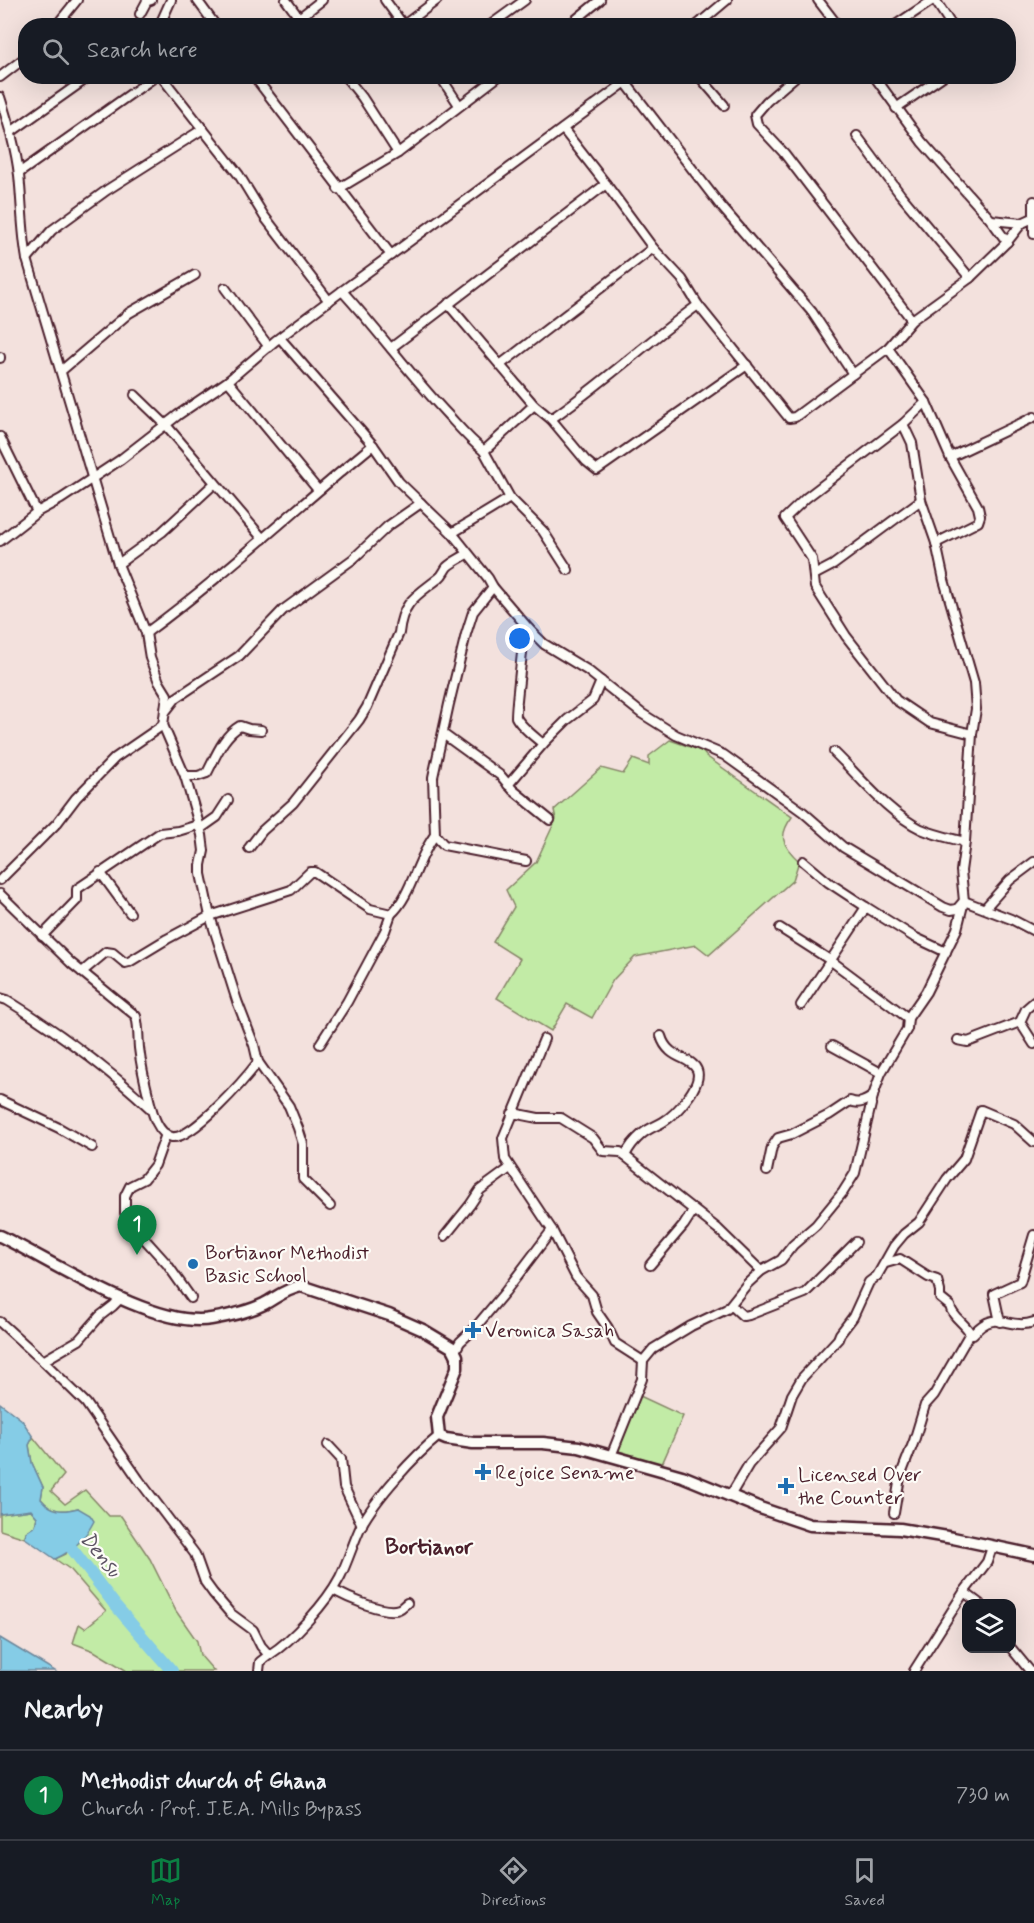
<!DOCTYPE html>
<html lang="en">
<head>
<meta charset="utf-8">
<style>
	body { margin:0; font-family:Mynerve,sans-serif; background:#242831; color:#f1f3f6 }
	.controls { position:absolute; right:18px; bottom:18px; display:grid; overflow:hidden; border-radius:12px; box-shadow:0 6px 24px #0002 }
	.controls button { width:54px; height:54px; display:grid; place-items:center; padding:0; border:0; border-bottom:2px solid #363941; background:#171b24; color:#f1f3f6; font:30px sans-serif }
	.you { position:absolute; left:520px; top:639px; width:21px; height:21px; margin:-15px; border:4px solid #fff; border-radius:50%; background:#1a73e8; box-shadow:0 0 0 9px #1a73e833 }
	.badge { display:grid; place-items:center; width:39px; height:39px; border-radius:50%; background:#0b8043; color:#fff; font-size:20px; font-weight:700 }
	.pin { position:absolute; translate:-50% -50px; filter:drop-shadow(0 2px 3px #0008) }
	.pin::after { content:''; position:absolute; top:32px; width:21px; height:18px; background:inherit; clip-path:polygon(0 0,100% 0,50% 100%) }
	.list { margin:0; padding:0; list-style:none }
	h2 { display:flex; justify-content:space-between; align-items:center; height:78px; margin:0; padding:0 24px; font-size:26px }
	h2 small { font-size:20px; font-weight:400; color:#9ea1a6 }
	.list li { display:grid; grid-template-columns:39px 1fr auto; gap:18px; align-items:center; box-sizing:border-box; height:90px; padding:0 24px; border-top:2px solid #363941 }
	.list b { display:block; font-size:22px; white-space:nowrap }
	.list p { margin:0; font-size:20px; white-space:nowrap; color:#9ea1a6 }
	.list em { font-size:20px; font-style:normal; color:#9ea1a6 }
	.icon { flex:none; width:33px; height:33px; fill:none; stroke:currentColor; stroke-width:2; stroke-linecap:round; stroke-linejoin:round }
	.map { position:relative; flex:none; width:1034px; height:1671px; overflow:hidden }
	.search { position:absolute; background:#171b24; box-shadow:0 6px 24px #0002; left:18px; right:18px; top:18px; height:66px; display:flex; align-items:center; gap:15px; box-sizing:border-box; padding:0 21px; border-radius:24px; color:#9ea1a6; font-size:22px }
	.sheet { height:168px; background:#171b24 }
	nav { display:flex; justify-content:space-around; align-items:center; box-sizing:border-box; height:84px; border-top:2px solid #363941; background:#171b24; font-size:16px; color:#9ea1a6 }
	nav a { display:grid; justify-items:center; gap:3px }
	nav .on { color:#0b8043 }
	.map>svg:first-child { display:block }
	.green { fill:#c2eba6; stroke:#868568; stroke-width:1.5 }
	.water { fill:#85cce6; stroke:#6d879b; stroke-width:1.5 }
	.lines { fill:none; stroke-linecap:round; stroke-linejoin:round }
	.river { stroke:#85cce6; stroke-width:12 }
	.street-casing { stroke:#4a1f2b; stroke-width:12 }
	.secondary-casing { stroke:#4a1f2b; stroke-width:15 }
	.street { stroke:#fdfcf7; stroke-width:8 }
	.secondary { stroke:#fdfcf7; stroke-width:10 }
	.poi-dot { fill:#1f6fb2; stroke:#fdfcf7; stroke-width:2 }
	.labels { text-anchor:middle; stroke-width:4.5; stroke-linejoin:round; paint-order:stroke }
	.poi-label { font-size:20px; fill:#4a1f2b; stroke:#fdfcf7; text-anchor:start }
	.water-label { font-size:21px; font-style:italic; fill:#5c5363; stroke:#fdfcf7 }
	.quarter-label { font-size:22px; font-weight:bold; fill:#4a1f2b; stroke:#fdfcf7 }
</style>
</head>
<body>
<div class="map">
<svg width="1034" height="1671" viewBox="0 0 1034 1671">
	<rect width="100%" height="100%" fill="#f3e1dd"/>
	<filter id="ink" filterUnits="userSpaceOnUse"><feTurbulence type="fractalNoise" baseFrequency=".0167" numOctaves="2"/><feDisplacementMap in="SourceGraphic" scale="12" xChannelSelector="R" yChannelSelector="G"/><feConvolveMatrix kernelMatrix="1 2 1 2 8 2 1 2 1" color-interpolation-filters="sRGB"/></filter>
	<g filter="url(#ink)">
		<g class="green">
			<path d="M670,740L702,751L706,756L792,817C778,836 782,845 799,861L793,880L709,955L696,945L635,957L613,980L592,1018L567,1004L551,1031L497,998L520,959L493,942L514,907L506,890L536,862L556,819L554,810L601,768L623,774L633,759L649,765V756Z"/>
			<path d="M640,1396L683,1416L662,1464L618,1451Z"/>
			<path d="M33,1437L64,1475L51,1491L65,1504L85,1490L109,1516H121L150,1559L176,1611L197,1641L200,1655L214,1671H127L94,1651L73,1643L79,1624L85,1628L106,1611L71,1570L55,1559L66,1554L78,1508C62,1512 52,1512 41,1499L43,1487L32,1463L29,1445Z"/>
			<path d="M31,1510L37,1517L35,1526L26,1532L25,1538L0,1530V1514Z"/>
		</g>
		<g class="water">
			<path d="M0,1403L22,1420L33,1437L29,1445L32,1463L43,1487L41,1499C52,1512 62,1512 78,1508L90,1515L94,1521C85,1539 73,1551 55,1559L25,1538L26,1532L35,1526L37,1517L31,1510L0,1514Z"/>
			<path d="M0,1638L55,1671H0Z"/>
		</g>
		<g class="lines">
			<path class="river" d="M63,1537L115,1605L172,1671"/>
			<g class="street-casing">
				<g id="street">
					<path d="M197,0L216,26"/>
					<path d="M286,0L305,26"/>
					<path d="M385,0L404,26"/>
					<path d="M818,0L838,26"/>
					<path d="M935,0L952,26"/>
					<path d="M140,14L147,1L151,0"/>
					<path d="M299,18L322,0"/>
					<path d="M404,25L437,0"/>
					<path d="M56,26L77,0"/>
					<path d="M157,26L162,20L171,0"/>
					<path d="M489,26L525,0"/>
					<path d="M568,26L600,0"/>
					<path d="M696,26L727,0"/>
					<path d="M894,26L933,0"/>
					<path d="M161,76L239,175L264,216L329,301"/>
					<path d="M254,76L391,255"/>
					<path d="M345,76L362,97L398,153"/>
					<path d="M440,76L459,105"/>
					<path d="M699,76L724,105"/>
					<path d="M796,76L767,101L755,115L757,124L784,153L912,320"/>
					<path d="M874,76L922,142L991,220L1007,242"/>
					<path d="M0,77L26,57"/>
					<path d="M626,83L720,205L812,312L853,374"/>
					<path d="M0,97C8,123 16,148 19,175C22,203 22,232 27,259L118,564L146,633L150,658L159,682L167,695L163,725L185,776L202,835L204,851L201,865V874L210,916L237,1001L254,1045L258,1062L289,1106L298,1128L303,1144V1179L330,1206"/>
					<path d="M896,108L943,76"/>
					<path d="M563,129L606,184L653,248L682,279L698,305L789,418L795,417L888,348L912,320L970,278L1007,242L1022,223L1033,218"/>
					<path d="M11,132L90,76"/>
					<path d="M857,136L900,194L970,278"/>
					<path d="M19,173L156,76"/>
					<path d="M338,189L398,153L499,76"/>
					<path d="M1034,201V234"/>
					<path d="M991,220L1022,223"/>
					<path d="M27,259L52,230L107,190L203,129"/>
					<path d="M225,288L269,347"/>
					<path d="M342,291C379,331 410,375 448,415C460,428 470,440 484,451"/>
					<path d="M448,304L534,405L551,419L586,461L597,470L747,365"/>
					<path d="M280,338L373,445L399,482L452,533L488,578L493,587L529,629L524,635C523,645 515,713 516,717C521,727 535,737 543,744"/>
					<path d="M391,348L606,184"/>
					<path d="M888,348L926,402L950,457L978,507L980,516L978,522L936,543"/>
					<path d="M0,358V357"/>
					<path d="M500,365L653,248"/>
					<path d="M61,371L129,313L195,275"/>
					<path d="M228,381L318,490"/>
					<path d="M135,395L166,425L263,539"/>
					<path d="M926,402L903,424L806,498L785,518L812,559L815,587L846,636L896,700L930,723L972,734"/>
					<path d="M534,405L484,451L510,498L543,531L568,570"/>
					<path d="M551,419C602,384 647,342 698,305"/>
					<path d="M0,437L37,512"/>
					<path d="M950,457L1034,417"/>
					<path d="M452,533L510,498"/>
					<path d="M0,541L37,512L61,499L120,460L178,415L228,381L275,341L342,291L634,76"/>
					<path d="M118,564L162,532L215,483"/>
					<path d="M814,575L833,565L921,500"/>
					<path d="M529,629L544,644L587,670L641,713L676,735L724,755L803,812L843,847L943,907L951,910L957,909L964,901L1011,919L1034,931"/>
					<path d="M146,633C225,575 297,507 373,445"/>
					<path d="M165,712L176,698L239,656L283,610L353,559L388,526L421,503"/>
					<path d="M443,734L501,776L513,790L550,820"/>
					<path d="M834,752C861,778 887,812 921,829C935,835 950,838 965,842"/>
					<path d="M185,776H198L207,773C216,756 223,736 240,726L249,729L261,730"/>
					<path d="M508,785L543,744L567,720L593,700L601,681"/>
					<path d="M200,829L217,817L228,800"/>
					<path d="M435,835L444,845L526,861"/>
					<path d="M249,848L262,831L293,803L359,720L367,707L399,633C402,602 416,596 439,578C443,575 444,571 447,567C452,562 461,558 467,554"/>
					<path d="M803,861L828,882L866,907"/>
					<path d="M100,872L130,913"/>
					<path d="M0,880L57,823L76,798L115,758L163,725"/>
					<path d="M0,894L71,963L136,1016C139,1027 138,1037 139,1048C141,1065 145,1083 149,1099C152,1111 157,1134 172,1137C192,1140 246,1078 258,1062"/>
					<path d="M985,908L1010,880L1034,862"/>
					<path d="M780,928L830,960L908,1018"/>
					<path d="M42,936L77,900V889L160,833L178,831L198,825"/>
					<path d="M82,972L106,952L113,953L125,963L129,962L167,939L210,916L291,890L310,872H315L370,909L391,914C411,897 418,856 435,835L433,777L449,704L466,634L473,612L493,587"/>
					<path d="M0,998L7,1000C59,1032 107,1068 151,1109"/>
					<path d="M801,1005L866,907L914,937L946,952"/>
					<path d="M1020,1022L1034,1044"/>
					<path d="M544,1039L503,1138L505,1159L552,1230L576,1277L592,1295L597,1312L608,1328L615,1343L643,1361"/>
					<path d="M958,1040L968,1042L1020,1022L1026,1009L1034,1002"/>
					<path d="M320,1044L347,1002L385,931L391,914"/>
					<path d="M832,1046L881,1073"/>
					<path d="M0,1100L59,1128L92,1147"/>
					<path d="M512,1114H518L538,1118H561L593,1138L603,1151L620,1152L718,1229L761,1271"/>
					<path d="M166,1134L155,1165L144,1179L130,1186L125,1196V1213L132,1225L167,1264L191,1298"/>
					<path d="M625,1156C629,1147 635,1140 642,1134C649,1128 656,1126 663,1122C675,1115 703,1085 697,1070C691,1056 668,1060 661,1036"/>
					<path d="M767,1171L772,1147L778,1138L792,1134L829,1115L850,1101C859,1105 866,1101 873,1096"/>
					<path d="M445,1236L470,1205L480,1190L510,1168"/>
					<path d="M886,1263L900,1259L928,1277L937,1280L940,1291V1298L950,1306C952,1317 965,1323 970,1333L973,1334C997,1307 1007,1331 1034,1322"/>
					<path d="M650,1265L684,1225L693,1211"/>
					<path d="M121,1298L113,1306L100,1316L79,1340L43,1361L86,1403L139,1480L195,1554L205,1582L213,1593L230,1613L253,1630L261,1646L269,1655C293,1640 327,1602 340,1577C348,1561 353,1543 361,1526C376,1498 414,1456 439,1436"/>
					<path d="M731,1305L743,1316L749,1315L805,1293L856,1242"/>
					<path d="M0,1322L43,1361"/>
					<path d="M1000,1322L994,1294L1020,1282L1034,1235"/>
					<path d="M455,1351L460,1342L474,1329L505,1292L552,1230"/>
					<path d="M328,1445L341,1459L344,1487L362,1525"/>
					<path d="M611,1456L642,1379L643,1361L653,1349L691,1326L727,1309L747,1284L761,1271L781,1260L793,1245L816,1225L843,1192L855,1173L873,1096L881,1073L907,1029L908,1018L926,992L957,929L964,901L961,871L965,842L972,734L976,709L974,683L944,580L936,543L921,500L912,443L903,424"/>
					<path d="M730,1496L749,1464L781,1428L792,1395L802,1378L838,1339L840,1334L853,1317L869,1282L877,1276L894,1246L904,1234L919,1222L947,1179L964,1159L981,1110L1014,1124L1034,1142"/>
					<path d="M894,1513L900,1477L914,1441L925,1405L934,1395L970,1333"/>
					<path d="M333,1590C346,1597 385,1615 399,1609C402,1608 404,1605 407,1603"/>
					<path d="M964,1592L980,1604"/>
					<path d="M1011,1648L1030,1671"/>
					<path d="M259,1671L260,1662L269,1655"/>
					<path d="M914,1671L964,1592L987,1562L992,1547"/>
				</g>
			</g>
			<g class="secondary-casing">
				<path id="secondary" d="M0,1236C52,1261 154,1329 211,1319C229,1316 248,1312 264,1304C277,1297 286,1289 301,1286L389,1315L423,1330L453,1348L457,1356V1368L437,1417L439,1436L446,1439L473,1443H543L579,1447L682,1476L760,1508L810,1525L900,1529L953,1538L1034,1555"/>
			</g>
			<use href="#street" class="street"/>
			<use href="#secondary" class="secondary"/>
		</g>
	</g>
	<g class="poi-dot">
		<circle cx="193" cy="1264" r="6"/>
		<path d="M470 1321h6v6h6v6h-6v6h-6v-6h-6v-6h6z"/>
		<path d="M480 1463h6v6h6v6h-6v6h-6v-6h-6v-6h6z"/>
		<path d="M783 1477h6v6h6v6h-6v6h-6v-6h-6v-6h6z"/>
	</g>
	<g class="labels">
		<g class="poi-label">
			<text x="205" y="1259">Bortianor Methodist<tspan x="205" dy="23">Basic School</tspan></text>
			<text x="485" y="1337">Veronica Sasah</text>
			<text x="495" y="1479">Rejoice Sename</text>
			<text x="798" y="1481">Licensed Over<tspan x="798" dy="23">the Counter</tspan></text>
		</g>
		<g class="water-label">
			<text transform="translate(101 1554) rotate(51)" y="7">Densu</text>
		</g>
		<g class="quarter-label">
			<text x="429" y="1554">Bortianor</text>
		</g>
	</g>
</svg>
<div class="controls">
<button><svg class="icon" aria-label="layers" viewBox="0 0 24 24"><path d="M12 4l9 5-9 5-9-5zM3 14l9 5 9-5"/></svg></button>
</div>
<div class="you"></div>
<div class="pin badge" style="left:137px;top:1255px">1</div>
<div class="search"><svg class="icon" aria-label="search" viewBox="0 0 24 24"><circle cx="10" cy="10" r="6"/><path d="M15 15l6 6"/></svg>Search here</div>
</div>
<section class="sheet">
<h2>Nearby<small></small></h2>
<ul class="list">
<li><span class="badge">1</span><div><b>Methodist church of Ghana</b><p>Church · Prof. J.E.A. Mills Bypass</p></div><em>730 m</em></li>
</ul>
</section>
<nav>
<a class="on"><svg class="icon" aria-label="map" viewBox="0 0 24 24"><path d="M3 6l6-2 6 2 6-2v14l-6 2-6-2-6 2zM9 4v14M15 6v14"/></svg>Map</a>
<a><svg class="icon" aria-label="directions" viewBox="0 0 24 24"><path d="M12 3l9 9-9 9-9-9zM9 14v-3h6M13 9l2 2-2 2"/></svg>Directions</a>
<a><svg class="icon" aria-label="saved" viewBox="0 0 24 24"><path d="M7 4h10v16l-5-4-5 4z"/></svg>Saved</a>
</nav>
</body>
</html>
